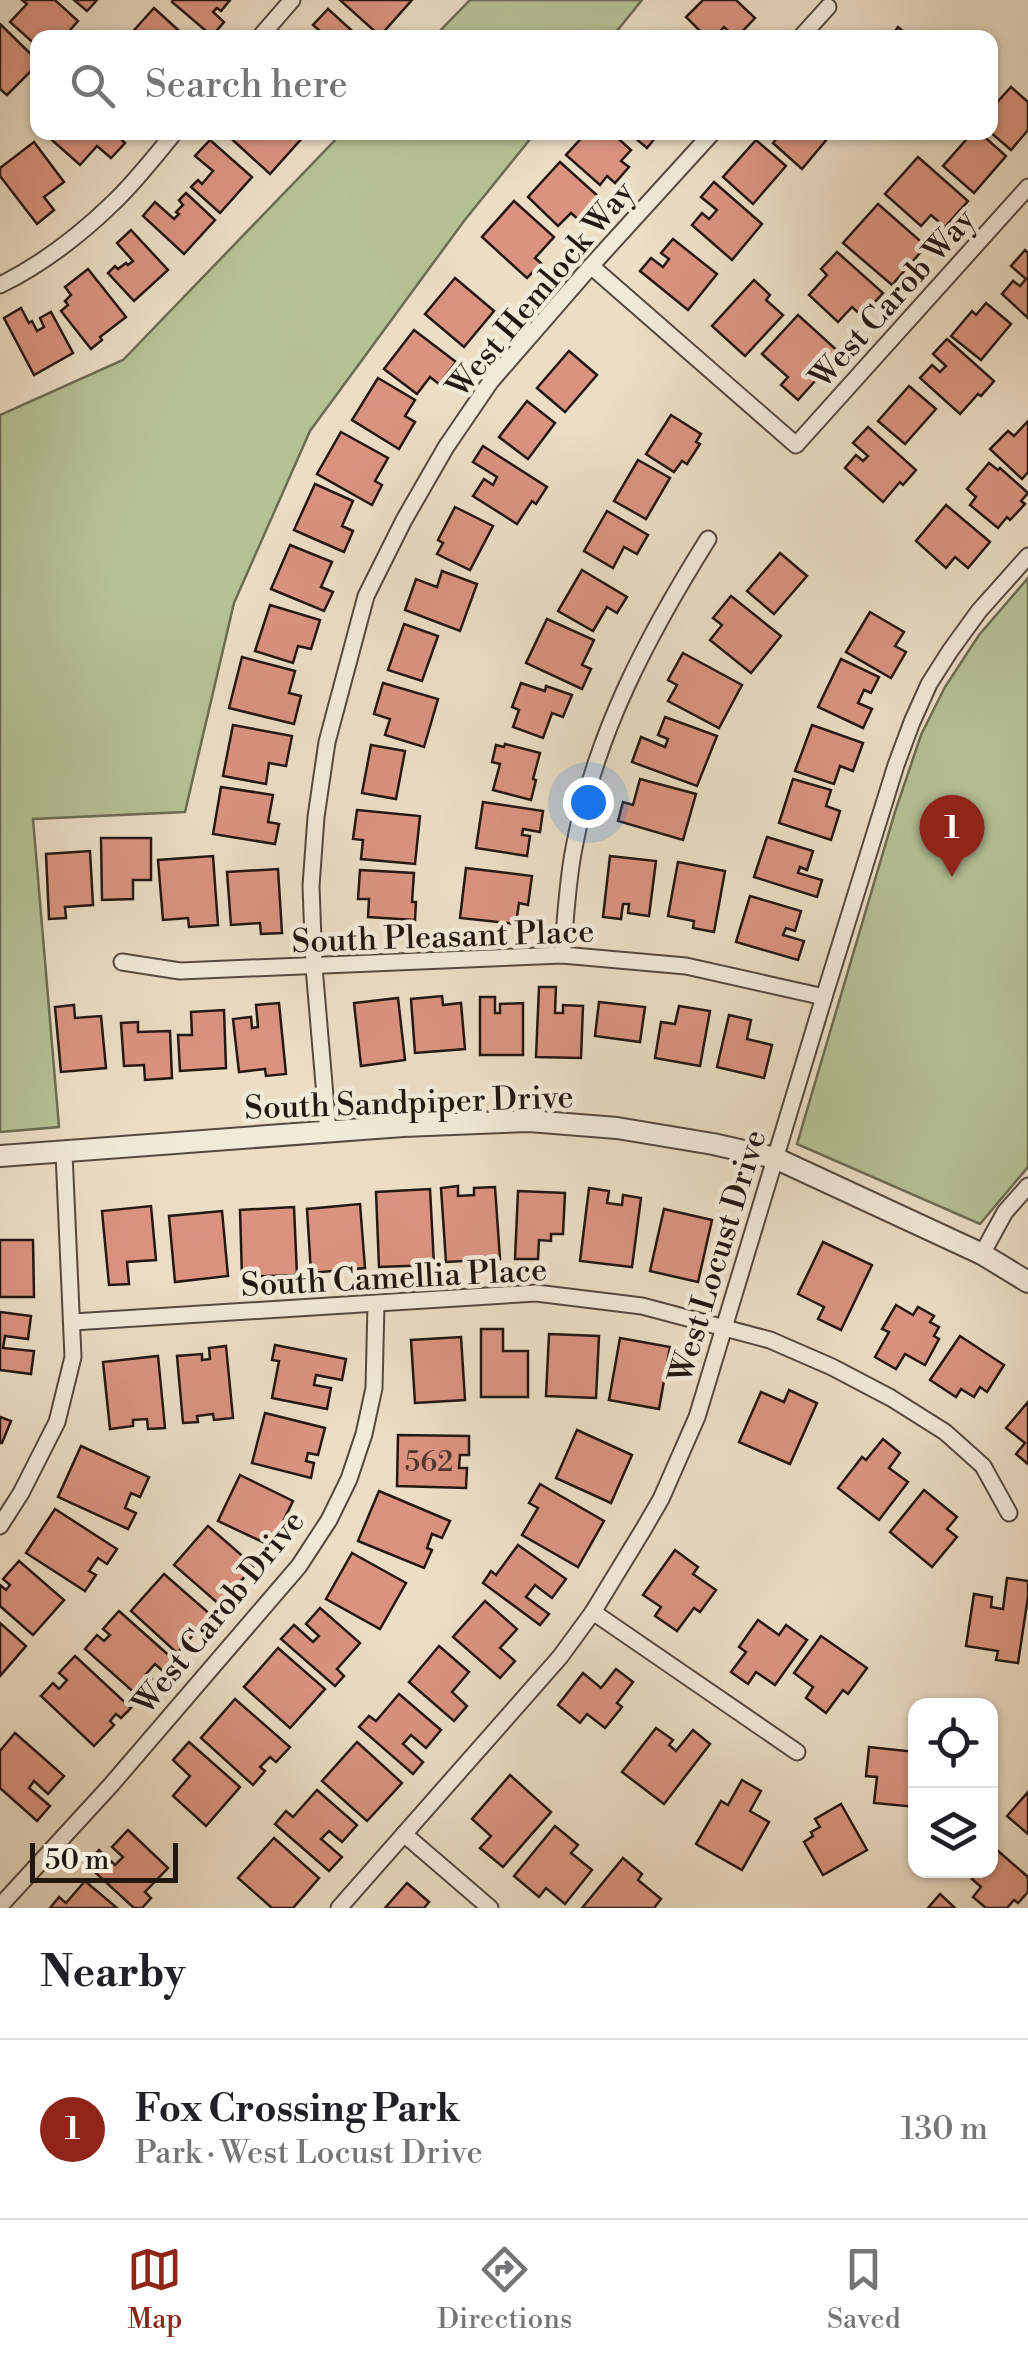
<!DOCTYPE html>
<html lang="en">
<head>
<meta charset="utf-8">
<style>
	body { margin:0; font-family:"Libre Bodoni",serif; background:#f2f2f2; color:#202124 }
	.controls { position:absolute; right:30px; bottom:30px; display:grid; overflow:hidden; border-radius:20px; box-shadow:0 2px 8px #0004 }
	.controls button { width:90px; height:90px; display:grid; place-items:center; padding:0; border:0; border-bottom:2px solid #e0e0e0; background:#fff; color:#202124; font:50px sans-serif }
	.scale { position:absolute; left:30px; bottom:25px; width:148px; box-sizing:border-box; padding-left:10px; border:5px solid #231712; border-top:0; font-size:28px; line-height:35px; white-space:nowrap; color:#231712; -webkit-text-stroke:8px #f2ead9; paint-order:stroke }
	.you { position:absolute; left:588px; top:802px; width:35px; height:35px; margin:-25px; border:8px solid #fff; border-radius:50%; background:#1a73e8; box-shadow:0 0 0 15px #1a73e833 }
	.badge { display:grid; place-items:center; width:65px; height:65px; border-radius:50%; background:#8f2418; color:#fff; font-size:32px; font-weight:700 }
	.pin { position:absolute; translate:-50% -82px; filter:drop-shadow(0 2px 5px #0008) }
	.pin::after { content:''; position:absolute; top:52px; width:35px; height:30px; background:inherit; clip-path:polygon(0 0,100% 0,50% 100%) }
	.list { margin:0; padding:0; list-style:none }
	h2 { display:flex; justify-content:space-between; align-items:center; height:130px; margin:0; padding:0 40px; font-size:42px }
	h2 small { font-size:32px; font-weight:400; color:#757577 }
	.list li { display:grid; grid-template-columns:65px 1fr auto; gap:30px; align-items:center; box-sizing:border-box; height:180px; padding:0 40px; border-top:2px solid #e0e0e0 }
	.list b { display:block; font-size:38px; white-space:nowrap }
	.list p { margin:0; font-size:32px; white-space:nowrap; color:#757577 }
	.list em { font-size:32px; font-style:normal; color:#757577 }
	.icon { flex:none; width:55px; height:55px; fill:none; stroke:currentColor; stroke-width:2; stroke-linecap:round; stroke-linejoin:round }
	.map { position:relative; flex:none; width:1028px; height:1908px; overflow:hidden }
	.search { position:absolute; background:#fff; box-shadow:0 2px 8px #0004; left:30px; right:30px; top:30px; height:110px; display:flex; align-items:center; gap:25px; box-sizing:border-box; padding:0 35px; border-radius:20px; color:#757577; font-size:38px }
	.sheet { height:310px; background:#fff }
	nav { display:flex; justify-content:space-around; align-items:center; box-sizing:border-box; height:140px; border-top:2px solid #e0e0e0; background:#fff; font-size:28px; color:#757577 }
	nav a { display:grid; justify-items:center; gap:5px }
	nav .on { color:#8f2418 }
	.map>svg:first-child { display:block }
	.green { fill:#b5c296; stroke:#6c6c54; stroke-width:2.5 }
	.building { fill:#db9380; stroke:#231712; stroke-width:2.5 }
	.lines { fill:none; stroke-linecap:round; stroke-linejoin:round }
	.minor-casing { stroke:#55493f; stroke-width:19 }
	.tertiary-casing { stroke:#55493f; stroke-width:24 }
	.minor { stroke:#f2ead9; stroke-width:15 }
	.tertiary { stroke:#f2ead9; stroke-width:20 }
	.labels { text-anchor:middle; stroke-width:9; stroke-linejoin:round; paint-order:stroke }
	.number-label { font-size:28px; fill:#51362e }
	.street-label { font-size:32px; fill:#231712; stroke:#f2ead9 }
</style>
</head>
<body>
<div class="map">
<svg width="1028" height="1908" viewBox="0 0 1028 1908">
	<rect width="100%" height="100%" fill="#ebdec5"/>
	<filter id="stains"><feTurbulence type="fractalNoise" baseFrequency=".002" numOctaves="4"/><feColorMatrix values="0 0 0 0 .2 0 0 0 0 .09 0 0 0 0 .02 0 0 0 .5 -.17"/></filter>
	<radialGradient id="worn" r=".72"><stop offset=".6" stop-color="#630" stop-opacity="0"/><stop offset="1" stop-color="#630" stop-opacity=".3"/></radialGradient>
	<g class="green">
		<path d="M470,0H642L612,37H434Z"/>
		<path d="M343,132L535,133L464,221L310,431L234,603L185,812L33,819L59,1127L0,1132V415L123,360Z"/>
		<path d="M1028,578V1167L980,1224L797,1144L895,812L921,735L945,687L979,635Z"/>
	</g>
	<g class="building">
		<path d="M22,0H55L78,21L63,38H38V47L10,22L27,4Z"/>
		<path d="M74,0H97L87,11Z"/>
		<path d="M173,0H230L221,11L217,8L213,12L224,22L212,36L172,2Z"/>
		<path d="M340,0H412L380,36Z"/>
		<path d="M703,0H736L755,18L736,38L724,27L714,38H707L686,17Z"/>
		<path d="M154,8L187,38H127Z"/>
		<path d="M328,9L360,38H324L326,36L313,25Z"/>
		<path d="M0,24L38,61V64L7,95L0,89Z"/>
		<path d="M898,27L911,38H890Z"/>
		<path d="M1011,87L1028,102V130L1011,150L990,132V110Z"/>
		<path d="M114,132L125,143L111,158L97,146L80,165L44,133Z"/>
		<path d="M224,132H298L303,137L270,174Z"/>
		<path d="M587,132H611L631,150L621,161L629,167L615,183L607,176L600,185L566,155Z"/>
		<path d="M628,132H660L647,148Z"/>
		<path d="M782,132H833L802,169L773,143Z"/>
		<path d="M973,132H979L1006,156L974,193L943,166Z"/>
		<path d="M210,140L252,177L220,213L191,187L198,180L202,184L213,171L195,156Z"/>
		<path d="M756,140L786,166L753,204L723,177Z"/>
		<path d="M34,142L64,182L44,197L54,210L37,224L0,176V168Z"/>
		<path d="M918,157L968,201L945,227L931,215L921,226L885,194Z"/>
		<path d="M560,162L600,198L579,220L571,213L558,226L528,197Z"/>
		<path d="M714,182L762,224L732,260L692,225L702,213L709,219L717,210L701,197Z"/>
		<path d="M186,193L215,220L184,254L143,216L155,202L174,219L179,214L176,212L183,205L179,200Z"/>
		<path d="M514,201L554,237L535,258L541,263L527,278L482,237Z"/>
		<path d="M878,204L926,246L892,285L843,243Z"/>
		<path d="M131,230L168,270L134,301L108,273L115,266L118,269L126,263L128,265L133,261L117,243Z"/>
		<path d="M673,239L717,274L688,310L640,271L651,258L663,267L669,259L661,253Z"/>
		<path d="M1025,250L1028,253V318L1002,294L1013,281L1020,286L1026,279L1011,266Z"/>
		<path d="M837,252L883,293L862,316L852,307L838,322L809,295L827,275L821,269Z"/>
		<path d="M88,269L126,317L100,337L102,340L91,349L61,311L68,305L65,301L71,295L65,287Z"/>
		<path d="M455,278L494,311L464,347L425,314Z"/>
		<path d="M754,280L770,295L766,300L783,315L745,356L712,326Z"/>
		<path d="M986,303L1011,324L981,360L951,336L972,311L976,315Z"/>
		<path d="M21,308L29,323L32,321L37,331L44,327L40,318L51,312L73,353L34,375L4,318Z"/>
		<path d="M798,315L840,353L798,400L781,385L788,377L762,354Z"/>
		<path d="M414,330L456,362L439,384L430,377L417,394L384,369Z"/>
		<path d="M947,339L994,381L981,396L978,394L960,414L920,378L932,365L940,372L946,366L933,354Z"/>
		<path d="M569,351L597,375L565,412L537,388Z"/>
		<path d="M378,378L415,400L405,416L415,422L399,449L352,420Z"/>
		<path d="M909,386L936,409L905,444L878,421Z"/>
		<path d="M527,401L555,423L528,459L499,437Z"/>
		<path d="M671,415L701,434L696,442L700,444L687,464L682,461L674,472L646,454Z"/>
		<path d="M1028,421V472L1022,479L990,449L1008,431L1014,436Z"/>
		<path d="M868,427L916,470L903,485L900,482L883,502L845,468L856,455L863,461L868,456L853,443Z"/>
		<path d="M341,432L388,458L375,481L382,485L372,505L317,474Z"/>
		<path d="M483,446L547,487L536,504L532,501L517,524L473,496L484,479L493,485L497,477L473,462Z"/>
		<path d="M638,460L670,478L646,519L614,501Z"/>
		<path d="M989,463L998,470L1000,468L1028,493L1021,501L1025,504L1010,520L1007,517L998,528L970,505L976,497L967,489Z"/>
		<path d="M315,484L353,501L342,526L353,531L344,552L294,530Z"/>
		<path d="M946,505L990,542L968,568L955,557L946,568L916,541Z"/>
		<path d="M455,507L493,526L470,570L437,554L443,543L438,540Z"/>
		<path d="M607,511L648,535L637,554L624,547L613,568L584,551Z"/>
		<path d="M290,545L332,562L321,587L333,592L324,611L271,589Z"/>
		<path d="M780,553L807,576L774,614L747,591Z"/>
		<path d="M582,570L627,597L617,613L607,607L593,631L558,611Z"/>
		<path d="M442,571L477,584L460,631L405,610L416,579L437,587Z"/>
		<path d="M731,596L781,636L751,673L710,640L722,625L713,618Z"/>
		<path d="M270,605L320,620L311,649L298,646L293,663L255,651Z"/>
		<path d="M870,612L904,632L895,646L906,652L891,678L846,652Z"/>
		<path d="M547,619L594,640L582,665L591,669L582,689L526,663Z"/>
		<path d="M404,624L438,636L422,681L388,670Z"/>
		<path d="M683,653L742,685L719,728L668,701L677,685L668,680Z"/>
		<path d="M242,657L295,671L289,693L301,696L294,724L229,708Z"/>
		<path d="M841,659L879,677L871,693L864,690L858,703L872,709L863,728L818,707Z"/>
		<path d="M383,683L438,699L424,747L385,735L390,719L374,714Z"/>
		<path d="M521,683L545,691L546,686L572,695L563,717L552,713L543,738L513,727L519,710L512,707Z"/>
		<path d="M665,717L717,736L697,786L632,762L641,737L665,747L668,739L658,735Z"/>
		<path d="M233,725L292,736L286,766L269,763L266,784L223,776Z"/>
		<path d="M812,725L863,743L853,771L840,766L834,784L795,771Z"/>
		<path d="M505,744L540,753L533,779L536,780L531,800L493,790L500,764L492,762L496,745L504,747Z"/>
		<path d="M371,745L405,751L396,799L362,793Z"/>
		<path d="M640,779L696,794L683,840L618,821L623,802L633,805Z"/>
		<path d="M793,779L831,790L826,806L840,811L831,840L779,823Z"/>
		<path d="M221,787L273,795L268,822L279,824L275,844L213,834Z"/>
		<path d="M483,802L543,811L540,832L523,829L522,835L530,836L527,856L476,848Z"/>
		<path d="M357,810L420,816L415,864L361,859L363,840L353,839Z"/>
		<path d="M767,837L813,851L807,870L800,867L798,873L822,880L817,897L754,877Z"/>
		<path d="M101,838H151V880H133V899L102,900Z"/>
		<path d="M90,851L93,905L65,907L66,918L49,919L46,854Z"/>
		<path d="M213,856L218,925L189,927L188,918L163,920L158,860Z"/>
		<path d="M610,856L656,861L649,916L628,913L629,904H623L621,919L603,917Z"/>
		<path d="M678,862L725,871L714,932L693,928L694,921L668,916Z"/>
		<path d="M466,868L532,876L528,905L519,903L516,924L460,918Z"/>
		<path d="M278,869L282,933L261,934L260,923L231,925L227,872Z"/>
		<path d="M360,870L414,873L412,902H416L415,920L368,917L369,899H358Z"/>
		<path d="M750,896L801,911L795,931L786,928L783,935L804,941L798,960L736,942Z"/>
		<path d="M539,987H556L555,1013H563V1005L583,1006L581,1058L536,1057Z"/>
		<path d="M442,996L443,1005L461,1003L465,1049L415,1053L411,999Z"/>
		<path d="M480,997H495V1013H500V1004L523,1003V1055H480Z"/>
		<path d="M398,998L405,1060L361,1066L354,1003Z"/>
		<path d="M599,1002L645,1007L640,1042L595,1036Z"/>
		<path d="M279,1003L286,1074L266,1076L265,1069L239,1072L233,1019L251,1017L252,1028L258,1027L256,1005Z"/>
		<path d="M74,1005L75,1018L101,1016L106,1068L61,1072L55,1007Z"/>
		<path d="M679,1006L710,1011L700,1066L655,1058L661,1022L675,1024Z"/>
		<path d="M224,1010L226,1068L180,1071L178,1035H192L191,1012Z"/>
		<path d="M729,1015L751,1020L747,1039L772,1045L764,1078L717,1067Z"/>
		<path d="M138,1022V1032L170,1031L172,1078L145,1080L144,1065L124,1066L121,1023Z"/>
		<path d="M458,1186V1196L474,1195V1188L495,1187L500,1259L446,1262L441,1188Z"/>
		<path d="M589,1188L609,1191L607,1203L622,1205L623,1195L641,1198L632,1267L580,1261Z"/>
		<path d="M430,1189L434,1265L379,1267L376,1192Z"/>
		<path d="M518,1191L565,1193L563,1234H551V1241L539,1240L538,1259H515Z"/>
		<path d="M360,1204L365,1268L311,1273L307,1209Z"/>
		<path d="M151,1206L156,1260L127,1262L129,1284L109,1285L102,1211Z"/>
		<path d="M294,1207L297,1275L242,1277L240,1210Z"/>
		<path d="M664,1209L712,1220L698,1282L650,1271Z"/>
		<path d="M222,1211L228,1276L175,1282L169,1216Z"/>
		<path d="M0,1240H33L34,1297H0Z"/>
		<path d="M823,1242L872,1265L841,1330L818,1319L824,1307L798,1294Z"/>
		<path d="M896,1305L913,1315L918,1307L934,1316L930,1322L939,1327L934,1336L939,1339L925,1365L905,1354L896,1369L875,1357L889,1332L882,1329Z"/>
		<path d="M0,1312L31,1316L28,1339L5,1336L3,1348L34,1351L31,1374L0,1370Z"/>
		<path d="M481,1329H503V1351H528V1397H481Z"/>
		<path d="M549,1334L599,1336L596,1398L546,1396Z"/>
		<path d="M960,1336L1004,1365L987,1392L980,1387L974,1397L961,1389L956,1397L930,1380Z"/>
		<path d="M461,1337L465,1400L415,1403L411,1340Z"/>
		<path d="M620,1338L670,1347L659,1409L609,1400Z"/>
		<path d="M275,1345L346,1359L342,1380L316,1375L314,1385L331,1388L327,1409L272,1398L279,1361L272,1360Z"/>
		<path d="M226,1346L233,1418L214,1420L213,1414L197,1416L198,1422L183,1423L177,1356L202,1354V1360L210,1359L209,1348Z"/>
		<path d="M158,1356L165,1428L148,1429L147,1419L133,1420V1426L110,1429L103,1362Z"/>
		<path d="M789,1390L817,1403L790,1464L739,1442L761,1392L784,1402Z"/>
		<path d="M1028,1402V1464L1016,1454L1025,1443L1006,1428Z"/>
		<path d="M265,1413L325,1428L318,1455L308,1453L306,1461L314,1463L311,1478L252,1463Z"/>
		<path d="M0,1417L11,1421L2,1443H0Z"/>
		<path d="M577,1430L632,1455L611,1503L556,1478Z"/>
		<path d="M398,1435L469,1436V1455H460L459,1468H467L466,1488L397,1486Z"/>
		<path d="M883,1439L900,1453L889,1468L908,1482L879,1520L838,1488L862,1457L866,1460Z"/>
		<path d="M81,1446L149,1477L140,1497L131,1493L125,1508L136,1513L128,1529L58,1497Z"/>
		<path d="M240,1475L293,1501L271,1546L218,1521Z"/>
		<path d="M540,1484L604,1521L578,1567L522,1535L538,1508L529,1503Z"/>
		<path d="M924,1490L957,1517L947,1529L957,1537L932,1567L890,1532Z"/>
		<path d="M379,1491L450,1521L442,1538L432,1534L427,1548L432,1550L424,1568L358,1541Z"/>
		<path d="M55,1509L117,1549L107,1564L98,1558L89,1571L96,1575L85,1591L26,1553Z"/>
		<path d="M208,1526L254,1566L220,1605L174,1565Z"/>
		<path d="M518,1545L566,1579L552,1598L535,1585L526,1597L549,1614L540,1625L483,1583L491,1571L496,1575Z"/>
		<path d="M675,1550L698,1567L693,1574L716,1590L700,1612L694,1608L677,1631L655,1616L661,1607L643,1595Z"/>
		<path d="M352,1553L406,1583L380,1629L326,1599Z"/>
		<path d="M19,1561L64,1600L33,1635L0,1606V1585L6,1590L10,1585L3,1579Z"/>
		<path d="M164,1574L211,1615L177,1653L131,1611Z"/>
		<path d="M1007,1578L1028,1581V1597L1018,1663L996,1660L998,1651L966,1646L974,1594L992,1597L991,1607L1003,1609Z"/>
		<path d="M485,1601L517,1629L500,1648L515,1661L500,1678L453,1637Z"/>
		<path d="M320,1608L360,1643L337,1669L344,1676L335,1686L281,1639L294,1625L313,1642L319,1636L306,1624Z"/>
		<path d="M119,1611L174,1660L164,1672L155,1664L146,1674L152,1679L138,1696L85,1649L97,1635L104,1641L110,1635L103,1629Z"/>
		<path d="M758,1620L779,1635L786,1625L807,1640L775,1685L756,1672L748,1684L731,1672L746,1652L739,1647Z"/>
		<path d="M0,1623L26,1646L0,1676Z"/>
		<path d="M821,1636L867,1668L848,1694L843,1690L826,1713L806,1698L813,1687L794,1673Z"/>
		<path d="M439,1646L469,1672L452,1692L467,1706L454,1721L409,1682Z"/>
		<path d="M278,1648L325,1689L290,1728L244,1687Z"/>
		<path d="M75,1656L131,1708L121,1718L116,1714L110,1721L114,1725L94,1746L41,1696L53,1683L59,1689L67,1680L59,1673Z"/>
		<path d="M616,1669L633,1682L617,1703L622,1707L605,1728L587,1714L580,1723L558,1705L583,1673L601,1688Z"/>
		<path d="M399,1694L441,1730L426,1748L411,1735L403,1744L423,1762L413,1774L359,1727L369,1716L376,1721Z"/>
		<path d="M235,1699L290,1747L276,1762L270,1757L260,1767L265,1771L253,1785L201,1738Z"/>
		<path d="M656,1728L673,1740L669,1745L676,1751L693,1730L710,1744L664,1804L622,1772Z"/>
		<path d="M15,1733L64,1776L48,1794L34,1781L29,1788L50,1806L37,1821L0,1788V1751Z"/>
		<path d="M189,1742L240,1787L206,1826L173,1796L190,1776L173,1760Z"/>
		<path d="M357,1742L402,1783L367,1821L322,1781Z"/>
		<path d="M869,1747L916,1752V1807L874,1803L877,1777L866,1776Z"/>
		<path d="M510,1775L551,1812L503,1867L480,1848L491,1836L472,1819Z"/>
		<path d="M742,1780L761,1791L750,1811L769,1822L742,1870L696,1844L721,1801L728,1805Z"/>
		<path d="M317,1790L357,1825L342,1842L329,1831L321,1839L342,1857L329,1871L275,1824L286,1811L293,1817Z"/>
		<path d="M1028,1792V1834L1007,1816Z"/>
		<path d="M841,1804L867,1850L823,1875L804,1842L813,1836L811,1832L820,1827L815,1819Z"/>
		<path d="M555,1826L578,1845L571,1853L592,1870L565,1904L546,1888L539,1897L514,1876Z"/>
		<path d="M128,1830L168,1868L145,1892L151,1898L142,1908H134L86,1864L99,1850L115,1865L123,1857L112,1847Z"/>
		<path d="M274,1838L319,1878L293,1908H272L238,1878Z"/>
		<path d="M997,1850L1028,1877V1892L1018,1903L1014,1900L1007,1908H986L973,1897L981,1887L972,1879L979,1870H990V1857Z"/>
		<path d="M623,1858L642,1874L638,1880L661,1899L654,1908H582Z"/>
		<path d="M85,1881L117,1908H50L59,1897L66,1903Z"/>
		<path d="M407,1883L429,1902L424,1908H385Z"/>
		<path d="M940,1894L955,1908H928Z"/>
	</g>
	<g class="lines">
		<g class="minor-casing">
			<g id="minor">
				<path d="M259,38L292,0"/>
				<path d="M800,38L828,7"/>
				<path d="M591,266L796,445L1028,187"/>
				<path d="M0,285C41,265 81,234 113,203C136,181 155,156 175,132"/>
				<path d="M562,955C566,919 567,883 574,848C595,734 648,635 708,539"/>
				<path d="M122,962L180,971L562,955L686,966L824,997"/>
				<path d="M328,1131L314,967L311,886L316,817L327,742L366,596L404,520L446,447L491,381L591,266L713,132"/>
				<path d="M982,1254L1005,1212L1028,1186"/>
				<path d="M73,1322L536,1293L642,1306L770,1340L832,1367L891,1398L945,1432L983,1466L1009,1513"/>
				<path d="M0,1526L21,1493L57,1422L73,1357L64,1153"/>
				<path d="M593,1612L797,1752"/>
				<path d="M404,1834L490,1908"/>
				<path d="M0,1906L111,1785L299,1566L329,1520L349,1479L364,1434L374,1388L376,1304"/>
				<path d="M339,1908L560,1657L593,1612L643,1530L661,1499L697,1417L824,997L896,765L912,722L929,684L950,651L979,611L1028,556"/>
			</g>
		</g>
		<g class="tertiary-casing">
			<path id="tertiary" d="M0,1156L403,1126L529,1121L617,1128L713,1144L775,1158L982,1254L1028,1282"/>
		</g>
		<use href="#minor" class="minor"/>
		<use href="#tertiary" class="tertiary"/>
	</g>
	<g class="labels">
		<g class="number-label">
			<text x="429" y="1471">562</text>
		</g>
		<g class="street-label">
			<text transform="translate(540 289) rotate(-50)" y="11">West Hemlock Way</text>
			<text transform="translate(892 298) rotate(-48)" y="11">West Carob Way</text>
			<text transform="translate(443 936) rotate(-2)" y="11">South Pleasant Place</text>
			<text transform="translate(409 1102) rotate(-2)" y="11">South Sandpiper Drive</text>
			<text transform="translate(717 1256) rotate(-73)" y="11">West Locust Drive</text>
			<text transform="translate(394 1277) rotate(-3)" y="11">South Camellia Place</text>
			<text transform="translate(218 1612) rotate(-51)" y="11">West Carob Drive</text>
		</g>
	</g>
	<rect width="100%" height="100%" filter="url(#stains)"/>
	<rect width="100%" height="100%" fill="url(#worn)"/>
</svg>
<div class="controls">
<button><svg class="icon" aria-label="locate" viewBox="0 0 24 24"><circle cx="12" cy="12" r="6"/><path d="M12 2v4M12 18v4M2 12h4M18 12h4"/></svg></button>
<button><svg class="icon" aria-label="layers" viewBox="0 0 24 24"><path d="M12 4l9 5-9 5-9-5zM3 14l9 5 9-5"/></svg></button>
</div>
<div class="scale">50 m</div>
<div class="you"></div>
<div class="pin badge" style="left:952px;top:877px">1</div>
<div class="search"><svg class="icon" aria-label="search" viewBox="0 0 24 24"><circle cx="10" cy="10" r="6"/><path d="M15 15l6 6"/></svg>Search here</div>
</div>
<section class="sheet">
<h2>Nearby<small></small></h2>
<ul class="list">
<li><span class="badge">1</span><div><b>Fox Crossing Park</b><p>Park · West Locust Drive</p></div><em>130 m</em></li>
</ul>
</section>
<nav>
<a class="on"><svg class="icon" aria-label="map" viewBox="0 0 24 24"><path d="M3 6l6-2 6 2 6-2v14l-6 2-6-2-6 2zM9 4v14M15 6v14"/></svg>Map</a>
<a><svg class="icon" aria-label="directions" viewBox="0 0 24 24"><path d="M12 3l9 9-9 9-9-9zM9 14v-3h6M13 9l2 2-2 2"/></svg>Directions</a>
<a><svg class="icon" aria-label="saved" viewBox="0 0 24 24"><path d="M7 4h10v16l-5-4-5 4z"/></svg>Saved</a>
</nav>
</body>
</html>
